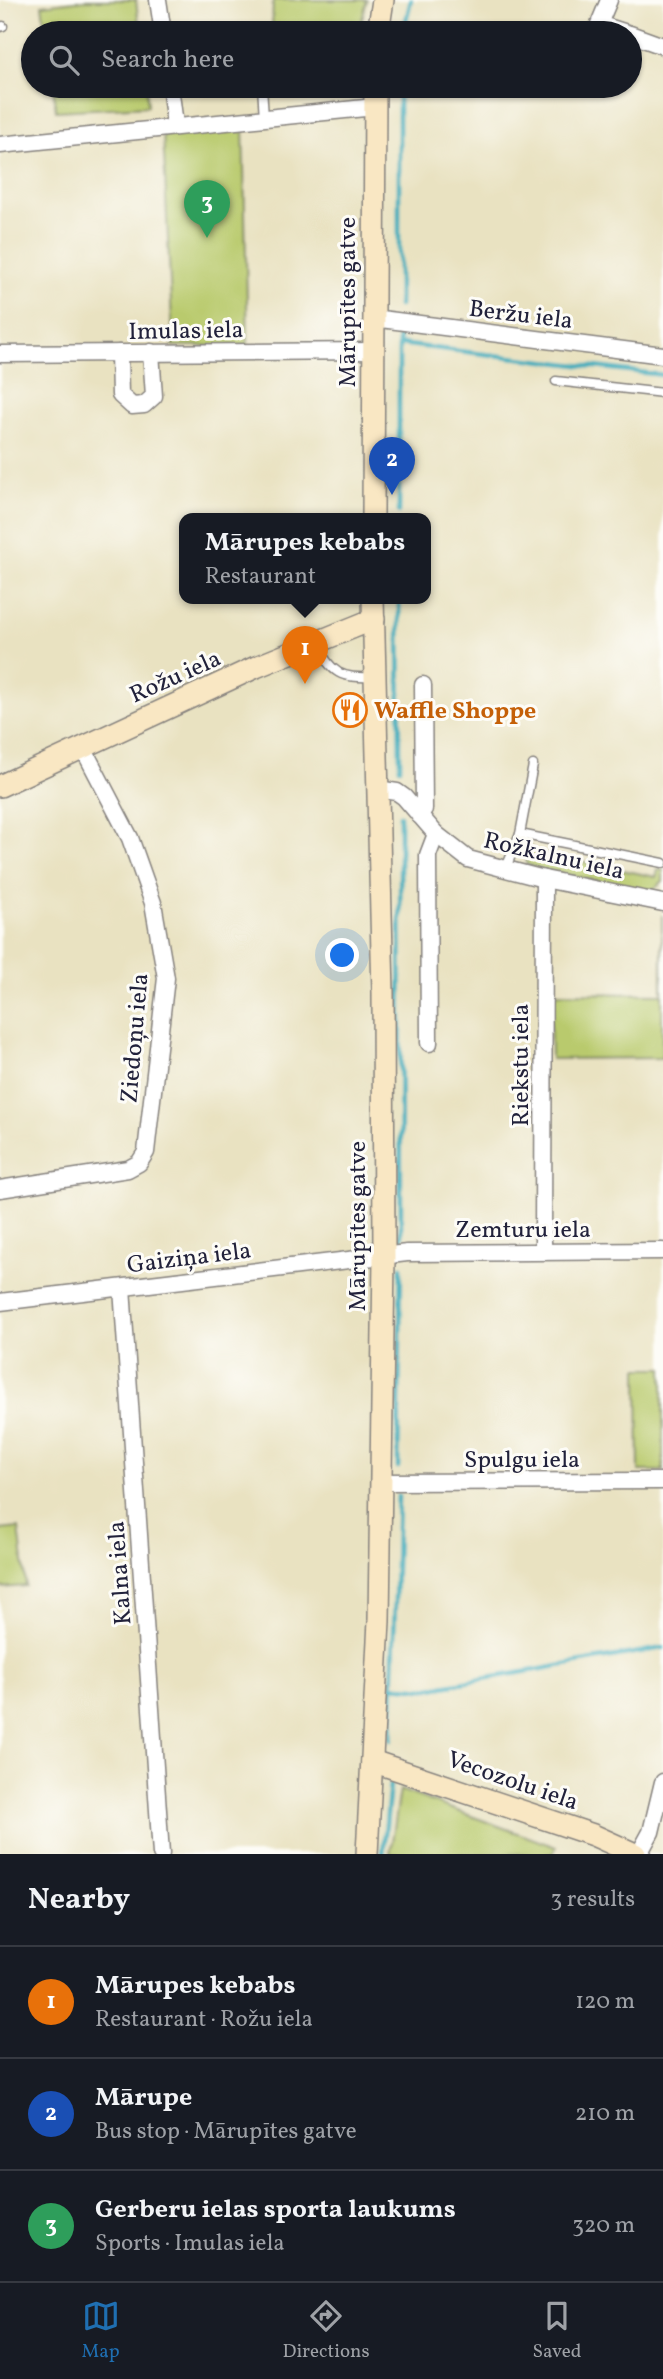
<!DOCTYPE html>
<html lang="en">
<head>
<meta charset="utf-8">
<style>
	body { margin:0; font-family:Vollkorn,serif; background:#242831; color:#f1f3f6 }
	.you { position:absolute; left:343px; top:956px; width:24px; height:24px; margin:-18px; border:5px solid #fff; border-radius:50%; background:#1a73e8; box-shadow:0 0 0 10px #1a73e833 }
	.badge { display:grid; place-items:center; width:46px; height:46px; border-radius:50%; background:#1f6fb2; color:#fff; font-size:23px; font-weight:700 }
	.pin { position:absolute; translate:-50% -58px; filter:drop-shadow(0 2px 4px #0008) }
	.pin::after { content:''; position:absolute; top:37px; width:24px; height:21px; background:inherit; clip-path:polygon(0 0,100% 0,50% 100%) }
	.popup { position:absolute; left:179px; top:513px; width:252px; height:91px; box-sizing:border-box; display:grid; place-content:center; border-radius:14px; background:#171b24; filter:drop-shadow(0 2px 5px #0005); font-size:23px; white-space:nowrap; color:#9ea1a6 }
	.popup b { font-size:26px; color:#f1f3f6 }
	.popup::after { content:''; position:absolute; left:50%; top:100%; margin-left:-14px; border:14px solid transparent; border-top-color:#171b24 }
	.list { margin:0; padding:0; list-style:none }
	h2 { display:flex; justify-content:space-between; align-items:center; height:91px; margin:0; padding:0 28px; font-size:30px }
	h2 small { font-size:23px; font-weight:400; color:#9ea1a6 }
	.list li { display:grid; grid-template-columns:46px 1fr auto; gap:21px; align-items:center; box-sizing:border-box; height:112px; padding:0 28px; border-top:2px solid #363941 }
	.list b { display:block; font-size:26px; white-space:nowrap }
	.list p { margin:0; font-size:23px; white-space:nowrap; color:#9ea1a6 }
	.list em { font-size:23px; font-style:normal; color:#9ea1a6 }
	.icon { flex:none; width:38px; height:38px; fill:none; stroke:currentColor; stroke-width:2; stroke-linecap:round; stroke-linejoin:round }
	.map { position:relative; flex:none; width:663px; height:1854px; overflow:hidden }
	.search { position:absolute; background:#171b24; box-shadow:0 2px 5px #0004; left:21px; right:21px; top:21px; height:77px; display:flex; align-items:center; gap:18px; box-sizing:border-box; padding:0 24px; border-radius:38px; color:#9ea1a6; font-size:26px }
	.sheet { height:427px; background:#171b24 }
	nav { display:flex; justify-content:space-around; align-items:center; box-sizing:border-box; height:98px; border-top:2px solid #363941; background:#171b24; font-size:19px; color:#9ea1a6 }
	nav a { display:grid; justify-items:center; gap:4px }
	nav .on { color:#1f6fb2 }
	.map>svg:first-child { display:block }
	.green { fill:#b9ca6d; stroke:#6e7654; stroke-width:2 }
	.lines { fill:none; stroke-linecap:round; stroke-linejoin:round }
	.stream { stroke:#3eacbc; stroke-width:4.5 }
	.lane-casing { stroke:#86827e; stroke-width:11 }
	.street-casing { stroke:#86827e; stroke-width:19 }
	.secondary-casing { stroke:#86827e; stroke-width:24 }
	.lane { stroke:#fff; stroke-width:8 }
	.street { stroke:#fff; stroke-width:16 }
	.secondary { stroke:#f9e7c3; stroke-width:21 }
	.labels { text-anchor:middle; stroke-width:6; stroke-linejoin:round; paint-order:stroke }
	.street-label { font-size:24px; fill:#22223b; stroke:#fdfcf7 }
	.food-label { font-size:24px; font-weight:bold; fill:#c56008; stroke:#fdfcf7; text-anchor:start }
</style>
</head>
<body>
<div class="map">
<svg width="663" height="1854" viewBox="0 0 663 1854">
	<rect width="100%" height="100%" fill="#fdfcf7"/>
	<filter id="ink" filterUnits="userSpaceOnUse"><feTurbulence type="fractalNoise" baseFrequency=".0143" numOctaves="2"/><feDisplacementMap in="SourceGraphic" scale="14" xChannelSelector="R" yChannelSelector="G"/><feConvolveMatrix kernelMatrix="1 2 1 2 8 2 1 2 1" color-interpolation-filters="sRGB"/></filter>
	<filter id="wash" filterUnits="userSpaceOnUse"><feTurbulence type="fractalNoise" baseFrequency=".00686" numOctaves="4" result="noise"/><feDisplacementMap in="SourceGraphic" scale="28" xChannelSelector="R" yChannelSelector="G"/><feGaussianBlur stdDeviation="1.57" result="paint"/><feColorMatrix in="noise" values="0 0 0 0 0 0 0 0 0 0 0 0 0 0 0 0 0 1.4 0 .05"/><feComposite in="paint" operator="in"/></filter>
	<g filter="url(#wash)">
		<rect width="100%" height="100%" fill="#e9e2c1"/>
		<g class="green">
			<path d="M84,0H136L140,33H46L42,5Z"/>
			<path d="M273,0H367L361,23L272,30Z"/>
			<path d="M53,86H146L148,106L56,111Z"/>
			<path d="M243,124L248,346H173L163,133Z"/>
			<path d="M526,847H532V851L656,877L658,870H663V881L654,889L642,890L538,869L526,864Z"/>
			<path d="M662,915V1058L551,1059L550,993L662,994Z"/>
			<path d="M638,1368H663V1471H639Z"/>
			<path d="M19,1528L26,1586L0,1588V1530Z"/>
			<path d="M400,1790L556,1847L553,1854H390Z"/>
		</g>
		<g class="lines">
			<g class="stream">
				<path d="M403,33L411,0"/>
				<path d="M399,86V306"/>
				<path d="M399,334V512"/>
				<path d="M399,344L663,375"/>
				<path d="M399,598L400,768"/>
				<path d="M400,815L401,1242"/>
				<path d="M398,1467L401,1267"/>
				<path d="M392,1686L425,1689L663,1648"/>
				<path d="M391,1740L398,1496"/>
				<path d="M383,1854L390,1785"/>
			</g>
		</g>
	</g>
	<g filter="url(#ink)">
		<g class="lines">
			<g class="lane-casing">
				<g id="lane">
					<path d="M0,27L3,26"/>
					<path d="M262,86L264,118"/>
					<path d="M556,381L663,393"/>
					<path d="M316,644C334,675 339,678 374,677"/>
					<path d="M520,834L533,765"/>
					<path d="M505,870L520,834L663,863"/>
				</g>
			</g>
			<g class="street-casing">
				<g id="street">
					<path d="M158,0L163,33"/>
					<path d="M609,0L599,24L627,33"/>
					<path d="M630,34L663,46"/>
					<path d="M170,86L175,125"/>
					<path d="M0,145L375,107"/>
					<path d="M373,318L663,355"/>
					<path d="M119,353L120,395L132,406L144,405L154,396L151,352"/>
					<path d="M0,354L373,351"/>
					<path d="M377,789L397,792L404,797L436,834L468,859L544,879L663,903"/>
					<path d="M419,815L424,809L423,685"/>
					<path d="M429,1043L428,855L436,834"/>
					<path d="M0,1189L128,1169L139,1163L146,1152L166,978L153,903L130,838L82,746"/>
					<path d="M543,1251L544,879"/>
					<path d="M122,1288L161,1854"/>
					<path d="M0,1302L407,1253L663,1251"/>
					<path d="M382,1482L663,1481"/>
					<path d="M639,1854L651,1832L663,1782"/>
				</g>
			</g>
			<g class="secondary-casing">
				<g id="secondary">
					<path d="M378,33L383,0"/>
					<path d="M373,518L375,86"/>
					<path d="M0,786L256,667L374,619"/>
					<path d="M372,1761L593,1835L635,1854"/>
					<path d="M367,1854L379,1621L384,1257L383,993L373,598"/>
				</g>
			</g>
			<use href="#lane" class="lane"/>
			<use href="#street" class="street"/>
			<use href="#secondary" class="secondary"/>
		</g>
	</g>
	<defs>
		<g id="restaurant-ring" transform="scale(1.75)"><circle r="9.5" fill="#fdfcf7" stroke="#e8710a" stroke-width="1.5"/><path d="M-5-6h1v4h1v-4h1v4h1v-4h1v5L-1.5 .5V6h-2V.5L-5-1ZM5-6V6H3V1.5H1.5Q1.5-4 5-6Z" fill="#e8710a"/></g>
	</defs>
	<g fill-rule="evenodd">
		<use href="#restaurant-ring" x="350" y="710"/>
	</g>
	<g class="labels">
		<g class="street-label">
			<text transform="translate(347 302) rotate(-90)" y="8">Mārupītes gatve</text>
			<text transform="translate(521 314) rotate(7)" y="8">Beržu iela</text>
			<text transform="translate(186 330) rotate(-1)" y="8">Imulas iela</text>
			<text transform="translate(175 676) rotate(-24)" y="8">Rožu iela</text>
			<text transform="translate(554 855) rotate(13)" y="8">Rožkalnu iela</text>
			<text transform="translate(134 1038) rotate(-85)" y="8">Ziedoņu iela</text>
			<text transform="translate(520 1065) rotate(-90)" y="8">Riekstu iela</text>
			<text transform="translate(357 1226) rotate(-90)" y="8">Mārupītes gatve</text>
			<text x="523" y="1237">Zemturu iela</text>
			<text transform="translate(189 1257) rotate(-7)" y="8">Gaiziņa iela</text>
			<text x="522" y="1467">Spulgu iela</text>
			<text transform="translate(119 1573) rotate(-94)" y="8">Kalna iela</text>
			<text transform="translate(513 1780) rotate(19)" y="8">Vecozolu iela</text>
		</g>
		<g class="food-label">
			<text x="374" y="718">Waffle Shoppe</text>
		</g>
	</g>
</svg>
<div class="you"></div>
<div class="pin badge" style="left:305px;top:684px;background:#e8710a">1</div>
<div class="popup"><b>Mārupes kebabs</b>Restaurant</div>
<div class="pin badge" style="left:392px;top:495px;background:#1a4fb4">2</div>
<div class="pin badge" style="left:207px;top:238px;background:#2e9e5b">3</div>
<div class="search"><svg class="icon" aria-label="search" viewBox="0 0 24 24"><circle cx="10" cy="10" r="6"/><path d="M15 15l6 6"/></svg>Search here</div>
</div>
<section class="sheet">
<h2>Nearby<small>3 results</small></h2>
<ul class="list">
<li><span class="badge" style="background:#e8710a">1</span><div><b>Mārupes kebabs</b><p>Restaurant · Rožu iela</p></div><em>120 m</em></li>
<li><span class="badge" style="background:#1a4fb4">2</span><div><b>Mārupe</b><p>Bus stop · Mārupītes gatve</p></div><em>210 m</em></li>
<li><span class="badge" style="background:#2e9e5b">3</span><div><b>Gerberu ielas sporta laukums</b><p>Sports · Imulas iela</p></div><em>320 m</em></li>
</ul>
</section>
<nav>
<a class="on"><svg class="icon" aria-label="map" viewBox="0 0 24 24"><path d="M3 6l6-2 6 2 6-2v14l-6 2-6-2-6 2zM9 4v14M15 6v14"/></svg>Map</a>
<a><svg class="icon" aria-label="directions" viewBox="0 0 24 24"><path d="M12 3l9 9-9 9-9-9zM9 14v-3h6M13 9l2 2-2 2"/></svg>Directions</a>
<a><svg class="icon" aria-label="saved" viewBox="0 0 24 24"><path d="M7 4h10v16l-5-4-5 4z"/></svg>Saved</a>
</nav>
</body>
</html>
